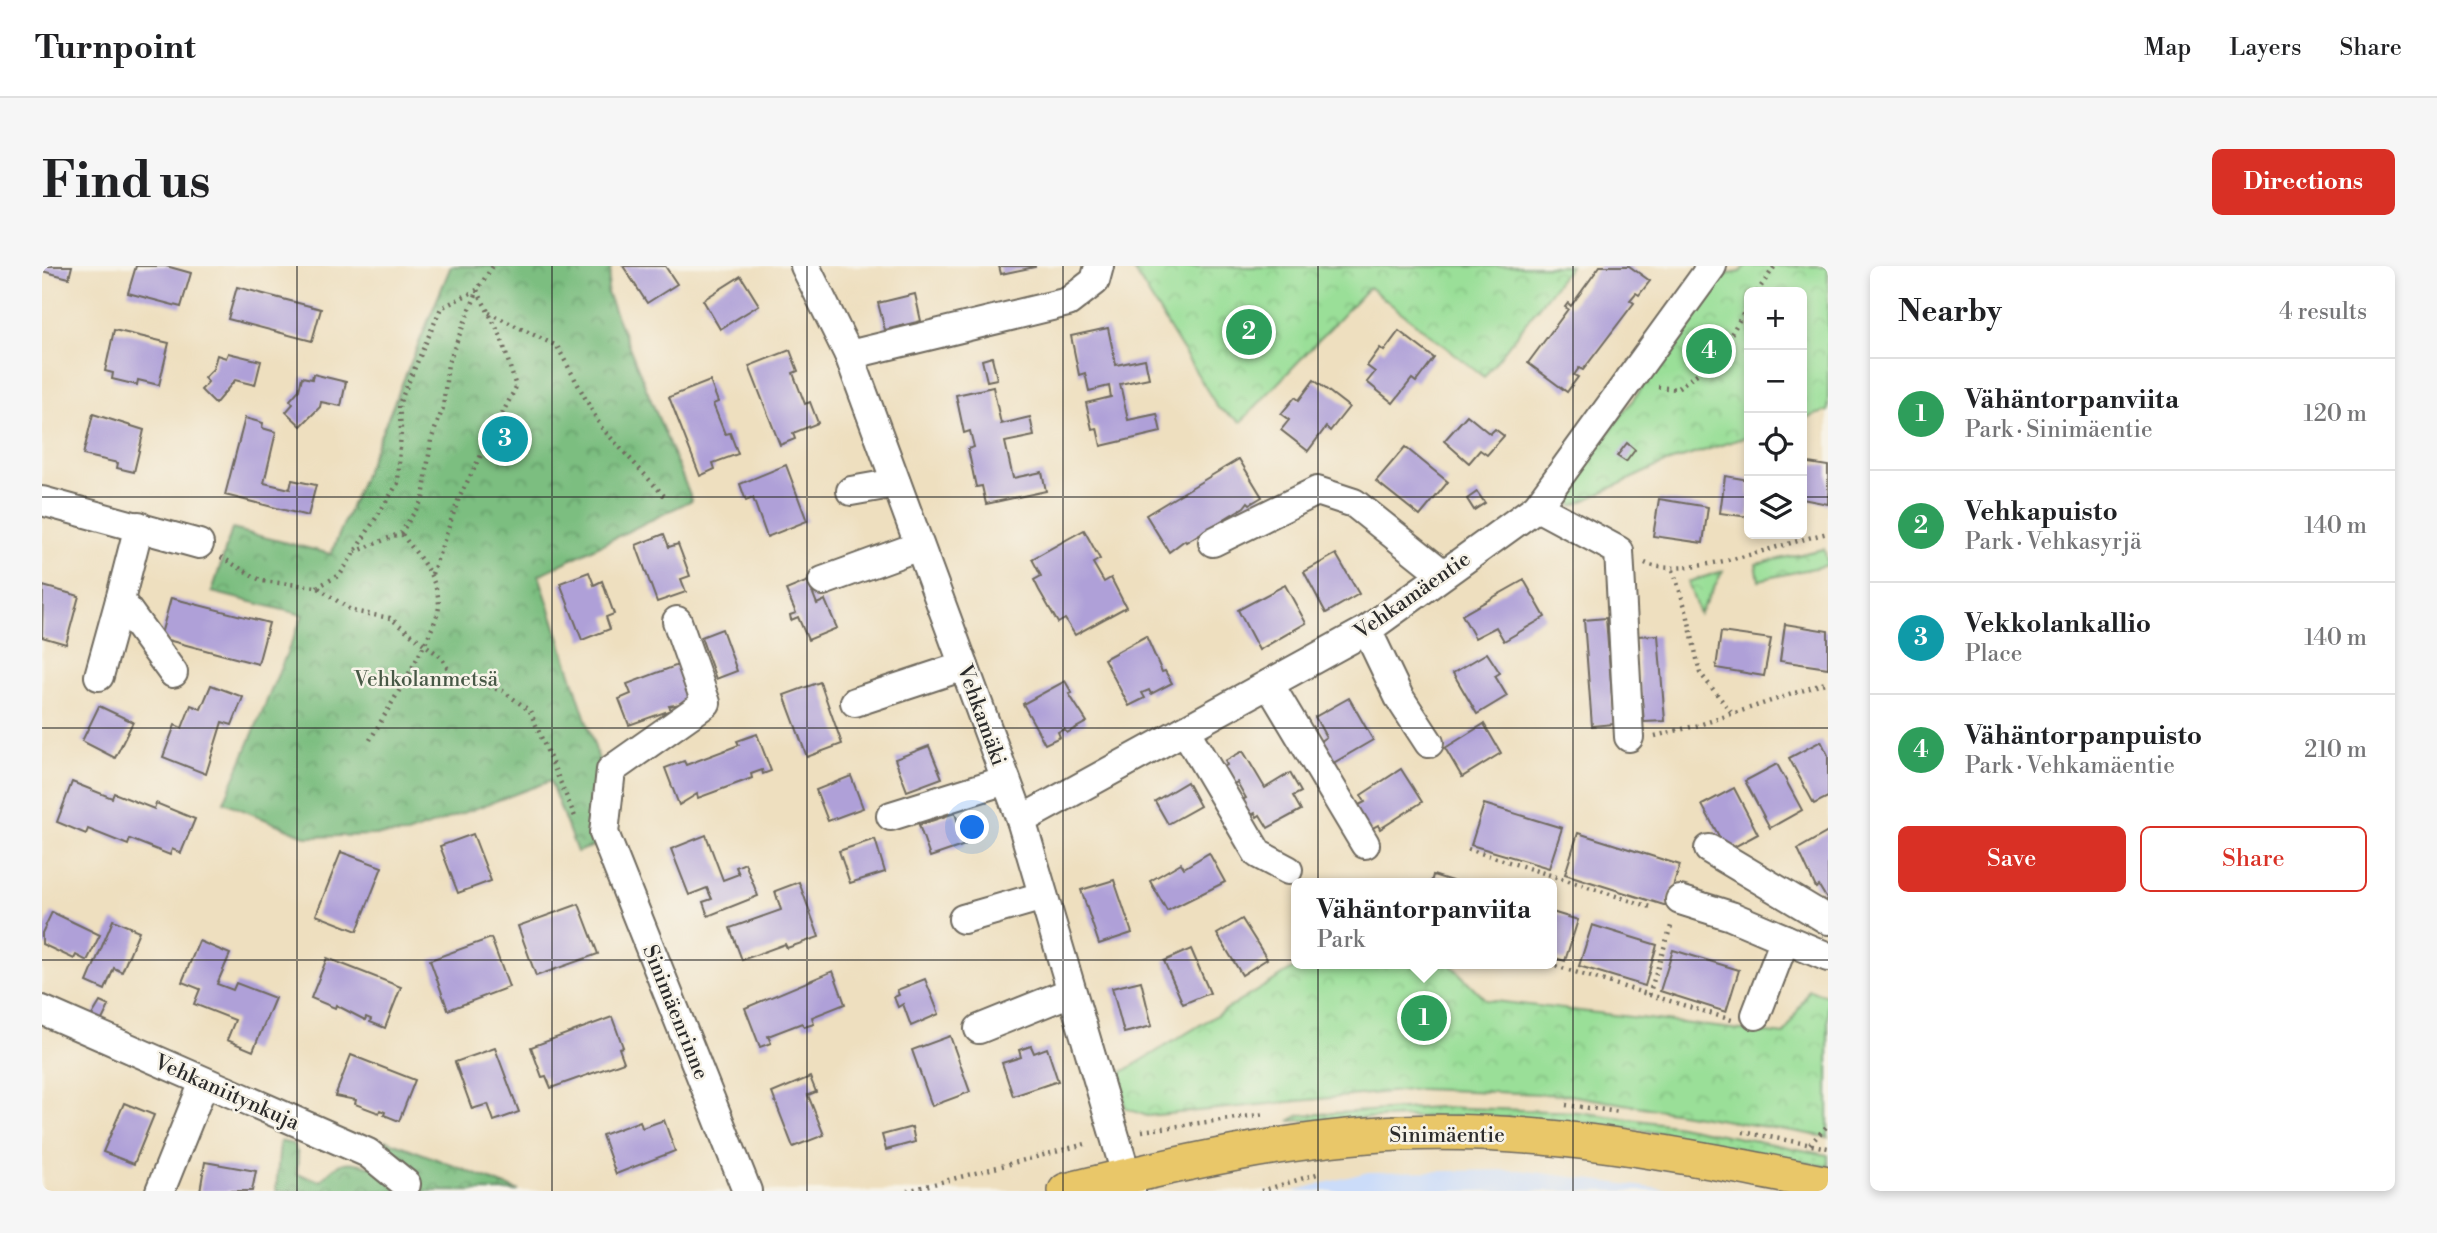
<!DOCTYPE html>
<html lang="en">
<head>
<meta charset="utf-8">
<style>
	body { margin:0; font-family:"Libre Bodoni",serif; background:#f6f6f6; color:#202124 }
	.controls { position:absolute; right:21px; top:21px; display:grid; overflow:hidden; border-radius:10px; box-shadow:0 4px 10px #0003 }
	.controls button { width:63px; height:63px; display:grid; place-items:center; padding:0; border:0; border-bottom:2px solid #e0e0e0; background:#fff; color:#202124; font:35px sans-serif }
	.you { position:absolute; left:931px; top:562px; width:24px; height:24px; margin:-18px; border:5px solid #fff; border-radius:50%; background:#1a73e8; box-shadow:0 0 0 10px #1a73e833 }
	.badge { display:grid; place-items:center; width:46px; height:46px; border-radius:50%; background:#d93025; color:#fff; font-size:23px; font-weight:700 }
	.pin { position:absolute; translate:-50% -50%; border:4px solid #fff; box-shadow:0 2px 7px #0006 }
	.popup { position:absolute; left:1249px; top:612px; width:266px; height:91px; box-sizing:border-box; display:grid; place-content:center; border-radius:10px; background:#fff; filter:drop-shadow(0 2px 5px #0005); font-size:23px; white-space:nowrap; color:#757577 }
	.popup b { font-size:26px; color:#202124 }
	.popup::after { content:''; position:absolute; left:50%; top:100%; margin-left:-14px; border:14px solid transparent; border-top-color:#fff }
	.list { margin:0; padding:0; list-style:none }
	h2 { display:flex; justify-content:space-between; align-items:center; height:91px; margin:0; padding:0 28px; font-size:30px }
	h2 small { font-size:23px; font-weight:400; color:#757577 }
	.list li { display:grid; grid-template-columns:46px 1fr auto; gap:21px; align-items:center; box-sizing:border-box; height:112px; padding:0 28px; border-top:2px solid #e0e0e0 }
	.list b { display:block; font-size:26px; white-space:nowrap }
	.list p { margin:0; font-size:23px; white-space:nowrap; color:#757577 }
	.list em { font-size:23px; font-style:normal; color:#757577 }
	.actions { display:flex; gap:14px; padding:21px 28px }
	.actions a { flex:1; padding:16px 0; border:2px solid #d93025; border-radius:10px; text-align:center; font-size:24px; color:#d93025 }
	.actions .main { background:#d93025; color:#fff }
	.icon { flex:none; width:38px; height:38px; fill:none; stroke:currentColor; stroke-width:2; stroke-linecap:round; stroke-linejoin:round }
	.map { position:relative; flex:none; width:1786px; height:925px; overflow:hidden; border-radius:10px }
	header { display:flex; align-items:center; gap:42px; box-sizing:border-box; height:98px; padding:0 35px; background:#fff; border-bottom:2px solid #e0e0e0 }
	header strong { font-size:33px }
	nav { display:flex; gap:38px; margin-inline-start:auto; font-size:24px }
	.intro { display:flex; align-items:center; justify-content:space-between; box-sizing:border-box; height:168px; padding:0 42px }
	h1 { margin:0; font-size:49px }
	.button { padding:18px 32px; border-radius:10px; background:#d93025; color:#fff; font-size:24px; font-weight:700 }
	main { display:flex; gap:42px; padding:0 42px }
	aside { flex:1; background:#fff; border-radius:10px; box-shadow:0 4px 10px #0003 }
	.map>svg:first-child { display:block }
	.built { fill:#cbdcf9 }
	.grass { fill:url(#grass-dots); stroke:#628562; stroke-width:2 }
	.forest { fill:url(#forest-crowns); stroke:#537456; stroke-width:2 }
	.park { fill:url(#park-crowns); stroke:#628562; stroke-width:2 }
	.building { fill:#afa0d8 }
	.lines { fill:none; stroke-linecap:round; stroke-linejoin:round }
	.minor-casing { stroke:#6f6a5f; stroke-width:32 }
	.major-casing { stroke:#6f6a5f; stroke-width:38 }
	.path { stroke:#6f6a5f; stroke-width:4.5; stroke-dasharray:2 5; stroke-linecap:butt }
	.minor { stroke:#fff; stroke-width:28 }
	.major { stroke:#e9c769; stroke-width:35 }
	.grid { fill:none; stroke:#2b2b2b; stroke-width:2; stroke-opacity:0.55 }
	.labels { text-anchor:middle; stroke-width:5; stroke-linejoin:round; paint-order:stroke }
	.street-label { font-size:21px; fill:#2b2b2b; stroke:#f7f3e8 }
	.park-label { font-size:21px; fill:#475846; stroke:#f7f3e8 }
</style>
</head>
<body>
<header>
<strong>Turnpoint</strong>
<nav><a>Map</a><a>Layers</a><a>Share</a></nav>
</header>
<div class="intro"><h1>Find us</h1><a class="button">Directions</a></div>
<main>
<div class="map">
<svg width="1786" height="925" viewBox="0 0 1786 925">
	<defs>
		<pattern id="grass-dots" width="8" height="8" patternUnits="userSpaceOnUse" patternTransform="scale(1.75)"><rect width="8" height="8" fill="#9adf98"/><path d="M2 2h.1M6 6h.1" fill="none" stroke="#85c083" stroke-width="1.8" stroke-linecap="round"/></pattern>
		<pattern id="forest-crowns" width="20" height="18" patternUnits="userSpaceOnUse" patternTransform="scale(1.75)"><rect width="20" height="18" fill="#7bbe80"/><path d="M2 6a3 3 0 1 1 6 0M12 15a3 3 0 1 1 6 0" fill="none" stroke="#659b69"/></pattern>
		<pattern id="park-crowns" width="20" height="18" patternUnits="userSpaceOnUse" patternTransform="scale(1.75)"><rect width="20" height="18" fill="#9adf98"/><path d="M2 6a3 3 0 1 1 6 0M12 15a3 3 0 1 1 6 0" fill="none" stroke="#85c083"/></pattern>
	</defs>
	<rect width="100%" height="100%" fill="#f7f3e8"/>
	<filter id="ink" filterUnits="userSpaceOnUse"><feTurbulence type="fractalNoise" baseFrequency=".0143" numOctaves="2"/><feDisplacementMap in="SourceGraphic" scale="14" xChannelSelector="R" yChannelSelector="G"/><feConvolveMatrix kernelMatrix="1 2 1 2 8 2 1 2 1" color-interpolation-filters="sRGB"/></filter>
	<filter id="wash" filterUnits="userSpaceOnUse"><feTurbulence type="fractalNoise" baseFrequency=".00686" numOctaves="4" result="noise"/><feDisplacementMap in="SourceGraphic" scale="28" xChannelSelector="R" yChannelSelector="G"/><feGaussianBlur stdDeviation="1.57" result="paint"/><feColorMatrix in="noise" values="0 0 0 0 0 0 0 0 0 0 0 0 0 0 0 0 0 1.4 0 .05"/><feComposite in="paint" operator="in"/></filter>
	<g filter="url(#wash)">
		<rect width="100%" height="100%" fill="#eedfbf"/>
		<path class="built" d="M1478,904L1633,925H1250L1326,906Z"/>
		<path class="grass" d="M1395,841L1536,846L1632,859L1786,889V901C1703,885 1619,864 1535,856C1439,848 1343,851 1247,855L1258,849Z"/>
		<g class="forest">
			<path d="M409,0H569L565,27L650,234L497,309L559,500L550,531L563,576L535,586L508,515L365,568L265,571L182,536L261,349L170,326L190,263L289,288Z"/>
			<path d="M345,874L477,925H234L238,875L251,878L256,888L255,908L279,915C296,894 305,893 330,901Z"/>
		</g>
		<g class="park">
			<path d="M1528,0L1442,111L1327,21L1199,156L1176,142L1090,1Z"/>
			<path d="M1703,0H1786V145L1760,153V26H1707V170L1618,199L1531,240L1523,227L1682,9L1698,6Z"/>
			<path d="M1782,283L1786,299L1717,314L1714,298Z"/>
			<path d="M1681,305L1657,348L1646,316Z"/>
			<path d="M1259,698H1408L1444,734L1742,769L1767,724L1786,730V871L1526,829L1377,823L1105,850L1083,842L1079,807Z"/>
		</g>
		<g id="blocks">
			<g class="building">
				<path d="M0,0H30L27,12L0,5Z"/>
				<path d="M94,0H124L149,7L139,41L86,27Z"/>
				<path d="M581,0H623L635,18L605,37Z"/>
				<path d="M957,0H993V1L959,8Z"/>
				<path d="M1558,0H1587L1608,15L1597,29L1594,27L1588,34L1592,37L1541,104L1537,102L1532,109L1536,111L1525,126L1486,97L1526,43L1523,41L1526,37L1529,40Z"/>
				<path d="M699,10L717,39L678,63L661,34Z"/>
				<path d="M195,21L279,43L270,75L186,53Z"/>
				<path d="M873,28L879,55L843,64L836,37Z"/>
				<path d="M1066,62L1074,99L1103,93L1107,112L1078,118L1086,154L1115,148L1119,166L1059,180L1055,162L1050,163L1044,137L1069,131L1067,120L1047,125L1043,107L1037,109L1029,70Z"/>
				<path d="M72,64L127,77L117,119L96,114L95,119L70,113L71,107L63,105Z"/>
				<path d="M1357,65L1392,92L1374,116L1370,113L1351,137L1325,116L1333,106L1325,100L1338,82L1342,85Z"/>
				<path d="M748,84L756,105L751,107L763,138L768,136L776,157L751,167L753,173L738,179L707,100Z"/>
				<path d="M186,87L219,95L213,119L193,114L173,138L159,124L166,116L162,112L171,103L175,89L184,92Z"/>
				<path d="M950,91L955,113L945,115L940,94Z"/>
				<path d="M271,108L304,116L299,140L279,136L278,141L259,160L244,146L251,138L248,134L257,124L260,111L270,113Z"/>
				<path d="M1272,114L1307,141L1288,165L1284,161L1266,185L1239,164L1247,154L1239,148L1253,131L1257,134Z"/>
				<path d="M668,115L676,136L671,138L683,168L688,167L696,188L671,197L673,203L658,210L627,131Z"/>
				<path d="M951,121L959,158L988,151L992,170L963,176L971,212L1000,206L1004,225L944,238L940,220L934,221L926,183L932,181L928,165L922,167L914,129Z"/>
				<path d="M51,148L102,164L92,206L75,202L76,197L41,189Z"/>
				<path d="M1425,149L1448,168L1453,163L1462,170L1445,189L1438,184L1427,197L1402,175Z"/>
				<path d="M203,152L221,157L220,162L234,166L222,217L248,223L250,214L274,219L266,250L183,229Z"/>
				<path d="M1585,177L1593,184L1584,196L1575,190Z"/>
				<path d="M1363,181L1406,216L1378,250L1334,215Z"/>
				<path d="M1197,193L1220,231L1208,238L1206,236L1202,241L1144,276L1143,274L1127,286L1104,249Z"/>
				<path d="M1760,196L1786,200V238L1760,233Z"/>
				<path d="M744,199L765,255L725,271L711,232L704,235L698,218Z"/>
				<path d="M1683,210L1707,214V251L1678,247Z"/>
				<path d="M1435,226L1443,237L1432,244L1425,233Z"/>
				<path d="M1617,233L1666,241L1661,277L1611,270Z"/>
				<path d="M1042,264L1058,293L1051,297L1062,316L1069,312L1084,341L1033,369L1023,353L1016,357L997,324L992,314L999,310L990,293Z"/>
				<path d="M622,268L627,281L636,278L648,310L639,313L644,326L615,336L594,279Z"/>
				<path d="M1294,288L1317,328L1284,347L1262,306Z"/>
				<path d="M547,306L552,319L560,315L572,348L564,351L568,363L540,374L518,317Z"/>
				<path d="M1482,314L1503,351L1462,375L1454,361L1433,372L1420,349Z"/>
				<path d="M766,315L775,338L783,334L795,362L766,374L756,351L749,354L748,349L754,347L744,324Z"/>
				<path d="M1243,319L1264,357L1217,384L1196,344Z"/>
				<path d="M1,320L37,330L24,378L0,371Z"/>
				<path d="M129,332L227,357L216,398L118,372Z"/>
				<path d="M1564,352L1572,458L1550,460L1542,354Z"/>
				<path d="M1743,358L1786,365V402L1738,395Z"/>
				<path d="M680,363L695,405L674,413L659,371Z"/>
				<path d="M1679,366L1729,373L1722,410L1674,402Z"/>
				<path d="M1616,369L1623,455L1602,456L1594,370Z"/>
				<path d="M1104,370L1120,406L1123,405L1130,417L1109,428L1107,424L1100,427L1103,432L1087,440L1062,393Z"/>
				<path d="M1445,387L1458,407L1453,410L1465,430L1435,448L1411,407Z"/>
				<path d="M636,399L650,436L627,440L629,444L587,459L577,433L589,428L585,418Z"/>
				<path d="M1023,415L1030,427L1027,428L1045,456L1025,467L1022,463L1016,466L1018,471L1003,478L981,438Z"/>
				<path d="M778,416L800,478L765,491L742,429Z"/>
				<path d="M169,419L201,431L190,459L180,456L164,508L121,491L133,459L140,462L149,439L159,443Z"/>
				<path d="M1307,432L1331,474L1286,500L1274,478L1284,471L1273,451Z"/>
				<path d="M57,440L91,456L73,492L40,475Z"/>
				<path d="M1442,458L1459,487L1420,511L1403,482Z"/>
				<path d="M715,468L729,505L721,508L720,504L709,508L710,512L656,532L655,528L637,539L623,502L642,495L644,499L697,479L695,475Z"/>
				<path d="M1779,475L1786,489V531L1772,538L1747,492Z"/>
				<path d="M887,480L900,512L865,525L853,493Z"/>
				<path d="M1201,485L1223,522L1248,507L1259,526L1251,530L1259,544L1226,562L1218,549L1215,551L1213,547L1207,550L1198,535L1204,532L1195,516L1188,520L1179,503L1185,499L1183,495Z"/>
				<path d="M1735,498L1760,544L1728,562L1703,515Z"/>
				<path d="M1359,503L1380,536L1338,563L1336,559L1323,566L1309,543L1323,536L1319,529Z"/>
				<path d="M809,510L821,542L786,555L774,524Z"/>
				<path d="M30,516L70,532L72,527L112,543L114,537L153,553L139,587L130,583L128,589L88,573L86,579L46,563L44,568L15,556Z"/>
				<path d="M1145,516L1158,540L1126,558L1113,535Z"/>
				<path d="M1692,522L1716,568L1685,585L1660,539Z"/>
				<path d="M1442,538L1520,562L1507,602L1429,579Z"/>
				<path d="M913,547L923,579L888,591L877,559Z"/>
				<path d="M1786,566V635L1777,620L1774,622L1756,583Z"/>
				<path d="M1536,567L1638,599L1625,640L1523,608Z"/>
				<path d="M431,568L449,615L416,627L398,580Z"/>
				<path d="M664,569L681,614L697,608L694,601L703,597L716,630L666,650L661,636L670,633L665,622L647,629L629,583Z"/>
				<path d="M833,573L843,606L808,617L797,585Z"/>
				<path d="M299,586L340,601L315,665L274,649Z"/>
				<path d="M1167,587L1183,616L1125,645L1108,615L1139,597L1142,602Z"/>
				<path d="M1391,609L1416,617H1389Z"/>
				<path d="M1072,614L1090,667L1057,678L1039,624Z"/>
				<path d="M757,616L777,671L745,682L743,678L700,694L688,662L739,644L733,625Z"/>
				<path d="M537,638L556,688L494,710L476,660Z"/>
				<path d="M10,646L58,669L45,695L34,689L32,693L0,678V667Z"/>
				<path d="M1510,646L1536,654L1523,695L1510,691Z"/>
				<path d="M1200,653L1225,693L1200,709L1175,668Z"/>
				<path d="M71,654L97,665L80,706L72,702L63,724L45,716Z"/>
				<path d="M1550,659L1615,679L1603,720L1537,700Z"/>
				<path d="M449,672L467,721L406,744L388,694Z"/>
				<path d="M157,675L188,688L175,718L191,724L194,717L233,732L211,785L185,774L193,754L152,738L158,723L140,716Z"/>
				<path d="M1149,683L1168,727L1141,738L1122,695Z"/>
				<path d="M1631,684L1697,704L1684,746L1618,725Z"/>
				<path d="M285,692L359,721L343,762L328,756L329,753L324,751L323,754L294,739L293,742L269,732Z"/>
				<path d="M791,705L803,738L770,751L772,758L762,761L760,757L726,770L729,777L718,781L703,742Z"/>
				<path d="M883,713L897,748L869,760L861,738L856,741L852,731L857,729L855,724Z"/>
				<path d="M1099,715L1110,760L1082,767L1070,722Z"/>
				<path d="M58,736L67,740L59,756L49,751Z"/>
				<path d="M570,751L581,781L577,782L582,796L509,822L504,810L500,811L489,781Z"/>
				<path d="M908,770L928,826L890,840L870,784Z"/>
				<path d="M989,780L992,787L1005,782L1016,815L971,830L960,797L979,791L977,784Z"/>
				<path d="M453,782L477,846L452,855L446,838L430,843L413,796Z"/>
				<path d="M309,789L373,814L357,855L342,849L343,846L338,844L337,847L313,838L314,834L293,830Z"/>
				<path d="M768,811L774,826L766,829L782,869L751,881L730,827Z"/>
				<path d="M82,837L112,849L92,898L61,886Z"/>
				<path d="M622,854L633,885L574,908L560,869L598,855L600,862Z"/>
				<path d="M870,861L873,876L844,884L840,869Z"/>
				<path d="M163,896L214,905L210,925H158Z"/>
			</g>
		</g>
	</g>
	<g filter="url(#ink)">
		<use href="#blocks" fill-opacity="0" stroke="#6f6a5f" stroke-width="2"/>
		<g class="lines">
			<g class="minor-casing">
				<g id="minor">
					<path d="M763,0L807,89L979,554L1089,925"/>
					<path d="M807,89L1026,36L1053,15L1057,0"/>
					<path d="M809,225L854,217"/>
					<path d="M0,235L157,278"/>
					<path d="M1495,241L1577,285L1587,471"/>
					<path d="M97,260L78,334L131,407"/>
					<path d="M1171,276L1275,225L1312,237L1401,308"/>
					<path d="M781,315L877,280"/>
					<path d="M635,355L664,437L569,504L562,567L705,925"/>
					<path d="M1325,364L1357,431L1387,477"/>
					<path d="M57,410L78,334"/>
					<path d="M1227,418L1323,578"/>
					<path d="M813,436L922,400"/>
					<path d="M1143,464L1216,588L1246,604"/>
					<path d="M849,550L964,514"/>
					<path d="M979,554L1325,364L1495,241L1670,0"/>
					<path d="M1667,583L1786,654"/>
					<path d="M1638,634L1689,650L1743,673"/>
					<path d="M921,653L1001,630"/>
					<path d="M0,744L326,887L364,918"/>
					<path d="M1714,749L1743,673L1786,691"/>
					<path d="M937,763L1029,726"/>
					<path d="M118,925L162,816"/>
				</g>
			</g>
			<g class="major-casing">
				<path id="major" d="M1024,925C1133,898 1247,872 1359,867C1504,861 1646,890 1786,918"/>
			</g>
			<g class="path">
				<path d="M1715,26L1733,0"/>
				<path d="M447,47L515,80L559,161L625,233"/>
				<path d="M1616,121L1634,123L1673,95L1707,38"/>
				<path d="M313,286L359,267L381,233L389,174L401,142L406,97L435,26"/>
				<path d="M179,291L220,315L275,321L310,345L348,352L399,391L410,410L461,425L488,445L534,553"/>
				<path d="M1603,297C1643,315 1741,277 1786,267"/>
				<path d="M1631,304L1645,347L1658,407L1690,447"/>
				<path d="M390,308L417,232L474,121L459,71L435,24"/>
				<path d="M275,321L298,309L356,217L359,163L357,138L399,42L435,24L451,0"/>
				<path d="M1613,470L1657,459L1786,416"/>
				<path d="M328,474C341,451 399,359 397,338C395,309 375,289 359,267"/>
				<path d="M1426,583L1612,642"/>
				<path d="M1507,698L1690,754"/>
				<path d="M1607,729L1629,660"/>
				<path d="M1524,839L1578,846"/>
				<path d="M1100,865L1223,848"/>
				<path d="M1701,866L1786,882"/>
				<path d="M1768,878L1786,859"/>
				<path d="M865,925L1047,877"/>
				<path d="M1219,925L1275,908"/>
			</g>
			<use href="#minor" class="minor"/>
			<use href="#major" class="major"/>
		</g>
	</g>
	<path class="grid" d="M255,0V925M510,0V925M765,0V925M1021,0V925M1276,0V925M1531,0V925M0,231H1707M1760,231H1786M0,462H1786M0,694H1786"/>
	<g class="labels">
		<g class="street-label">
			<text transform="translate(1370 329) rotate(-35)" y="7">Vehkamäentie</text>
			<text transform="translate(940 449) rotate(70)" y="7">Vehkamäki</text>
			<text transform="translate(634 746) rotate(68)" y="7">Sinimäenrinne</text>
			<text transform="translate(185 826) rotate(24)" y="7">Vehkaniitynkuja</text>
			<text x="1405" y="876">Sinimäentie</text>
		</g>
		<g class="park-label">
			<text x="384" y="420">Vehkolanmetsä</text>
		</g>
	</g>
</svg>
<div class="controls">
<button>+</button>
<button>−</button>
<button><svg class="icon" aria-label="locate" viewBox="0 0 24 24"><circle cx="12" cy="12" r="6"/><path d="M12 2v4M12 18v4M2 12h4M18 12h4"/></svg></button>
<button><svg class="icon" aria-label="layers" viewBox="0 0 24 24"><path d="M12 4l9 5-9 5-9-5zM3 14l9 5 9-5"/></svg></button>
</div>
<div class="you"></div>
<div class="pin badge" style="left:1382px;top:752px;background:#2e9e5b">1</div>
<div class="popup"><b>Vähäntorpanviita</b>Park</div>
<div class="pin badge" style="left:1207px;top:66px;background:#2e9e5b">2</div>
<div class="pin badge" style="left:463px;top:173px;background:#0f9aa8">3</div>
<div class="pin badge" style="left:1667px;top:85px;background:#2e9e5b">4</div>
</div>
<aside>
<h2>Nearby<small>4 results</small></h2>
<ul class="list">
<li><span class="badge" style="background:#2e9e5b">1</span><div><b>Vähäntorpanviita</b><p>Park · Sinimäentie</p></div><em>120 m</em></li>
<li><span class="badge" style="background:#2e9e5b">2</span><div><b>Vehkapuisto</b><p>Park · Vehkasyrjä</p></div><em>140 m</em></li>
<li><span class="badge" style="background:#0f9aa8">3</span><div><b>Vekkolankallio</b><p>Place</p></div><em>140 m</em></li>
<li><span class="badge" style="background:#2e9e5b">4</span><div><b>Vähäntorpanpuisto</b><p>Park · Vehkamäentie</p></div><em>210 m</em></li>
</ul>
<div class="actions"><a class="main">Save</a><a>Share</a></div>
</aside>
</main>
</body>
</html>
